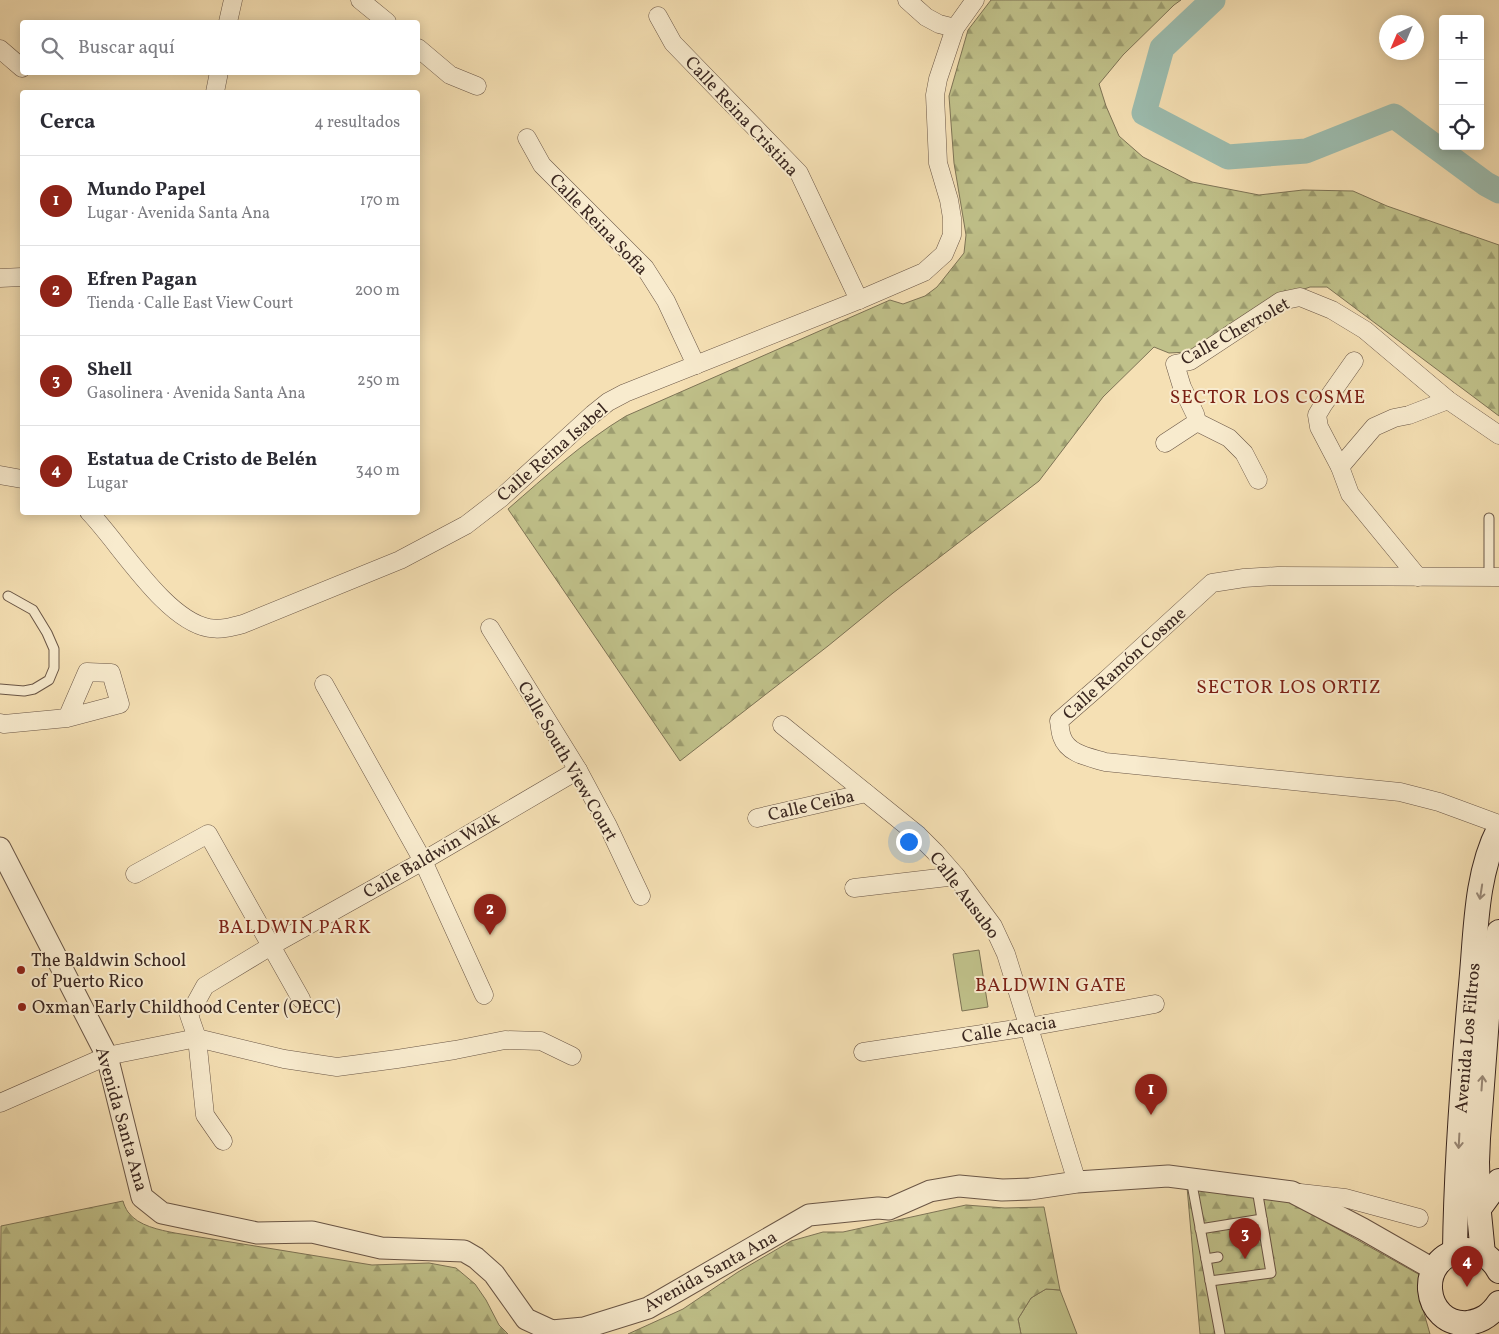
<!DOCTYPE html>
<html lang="es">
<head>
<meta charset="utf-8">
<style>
	body { margin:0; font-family:Vollkorn,serif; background:#f2f2f3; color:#2b2b33 }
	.controls { position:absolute; right:15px; top:15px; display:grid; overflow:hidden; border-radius:5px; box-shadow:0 2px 12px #0003 }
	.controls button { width:45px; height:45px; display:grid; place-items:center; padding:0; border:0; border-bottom:1px solid #e1e1e2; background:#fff; color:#2b2b33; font:25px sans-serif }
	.compass { position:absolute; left:1379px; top:15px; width:45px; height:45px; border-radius:50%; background:#fff; box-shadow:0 2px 12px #0003; rotate:224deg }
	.you { position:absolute; left:908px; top:841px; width:18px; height:18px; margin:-12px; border:4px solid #fff; border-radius:50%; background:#1a73e8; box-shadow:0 0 0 8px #1a73e833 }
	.badge { display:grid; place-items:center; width:32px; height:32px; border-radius:50%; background:#8f2418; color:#fff; font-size:16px; font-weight:700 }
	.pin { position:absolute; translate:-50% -41px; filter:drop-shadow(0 1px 2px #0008) }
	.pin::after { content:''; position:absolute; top:26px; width:18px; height:15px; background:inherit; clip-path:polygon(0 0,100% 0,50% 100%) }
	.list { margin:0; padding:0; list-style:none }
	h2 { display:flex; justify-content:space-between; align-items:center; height:65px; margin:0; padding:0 20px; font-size:21px }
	h2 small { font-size:16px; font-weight:400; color:#7c7c81 }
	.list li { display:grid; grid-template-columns:32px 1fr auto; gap:15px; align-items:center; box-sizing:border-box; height:90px; padding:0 20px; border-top:1px solid #e1e1e2 }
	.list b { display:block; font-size:19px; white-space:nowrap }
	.list p { margin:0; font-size:16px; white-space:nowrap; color:#7c7c81 }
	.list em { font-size:16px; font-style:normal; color:#7c7c81 }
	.icon { flex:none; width:28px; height:28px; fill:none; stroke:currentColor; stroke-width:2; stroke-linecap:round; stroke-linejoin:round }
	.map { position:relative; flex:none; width:1499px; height:1334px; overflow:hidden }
	.search { position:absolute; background:#fff; box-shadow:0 2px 12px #0003; left:20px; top:20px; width:400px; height:55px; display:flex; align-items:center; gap:12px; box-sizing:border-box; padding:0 18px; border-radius:5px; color:#7c7c81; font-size:19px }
	.panel { position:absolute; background:#fff; box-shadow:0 2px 12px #0003; left:20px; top:90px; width:400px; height:425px; border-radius:5px }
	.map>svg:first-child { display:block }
	.grass { fill:#c0c18a; stroke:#7e7456 }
	.forest { fill:url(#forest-firs); stroke:#7e7456 }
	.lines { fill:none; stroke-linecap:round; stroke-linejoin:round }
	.river { stroke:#9cbdb0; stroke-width:25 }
	.service-casing { stroke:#6a5646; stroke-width:11 }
	.minor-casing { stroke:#6a5646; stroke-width:19 }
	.tertiary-casing { stroke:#6a5646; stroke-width:23 }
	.secondary-casing { stroke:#3b2821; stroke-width:26 }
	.service { stroke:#f8ebce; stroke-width:9 }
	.minor { stroke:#f8ebce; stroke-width:18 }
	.tertiary { stroke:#f8ebce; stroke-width:21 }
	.secondary { stroke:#f8ebce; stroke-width:24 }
	.oneway { stroke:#9a8a78 }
	.poi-dot { fill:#8f2418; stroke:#f8ebce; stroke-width:2 }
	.labels { text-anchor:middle; stroke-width:4; stroke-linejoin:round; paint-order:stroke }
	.street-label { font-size:18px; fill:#3b2821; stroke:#f8ebce }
	.poi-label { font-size:18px; fill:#3b2821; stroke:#f8ebce; text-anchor:start }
	.neighbourhood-label { font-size:19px; letter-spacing:1px; fill:#7a1f14; stroke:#f8ebce }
</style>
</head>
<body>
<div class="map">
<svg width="1499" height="1334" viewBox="0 0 1499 1334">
	<defs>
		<pattern id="forest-firs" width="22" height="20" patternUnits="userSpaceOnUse" patternTransform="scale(1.25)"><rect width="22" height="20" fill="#c0c18a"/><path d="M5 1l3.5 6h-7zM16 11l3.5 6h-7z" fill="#9d9d70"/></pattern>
	</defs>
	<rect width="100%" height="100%" fill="#f5e0b4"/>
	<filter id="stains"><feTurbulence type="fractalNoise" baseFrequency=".004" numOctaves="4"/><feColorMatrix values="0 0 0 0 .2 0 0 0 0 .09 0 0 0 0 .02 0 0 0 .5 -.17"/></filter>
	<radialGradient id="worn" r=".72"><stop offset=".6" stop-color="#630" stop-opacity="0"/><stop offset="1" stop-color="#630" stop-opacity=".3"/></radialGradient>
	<g class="grass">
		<path d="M979,950L988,1007L962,1011L953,954Z"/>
		<path d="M1046,1289L1060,1290L1077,1334H1021L1018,1319L1031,1298Z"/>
	</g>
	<g class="forest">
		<path d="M991,0H1181L1174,5L1123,55L1099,84L1106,106L1119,136L1143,157L1192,182L1259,195L1303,190L1353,191L1387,206L1499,245V416L1327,287H1310L1290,294L1188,352L1169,353L1154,347L1103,397L1039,481L893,593L828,646L680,761L508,509C546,476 583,442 626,416L890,300L903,304L925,296L937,287L964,253L966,235L954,163L949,96L968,30Z"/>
		<path d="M1187,1187L1288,1201L1420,1275L1422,1306L1430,1334H1200Z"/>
		<path d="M123,1201C124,1205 126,1209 128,1212C138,1226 160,1230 175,1233L372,1265L429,1263L456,1268L475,1284L486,1300L499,1325L508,1334H0L1,1226Z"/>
		<path d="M966,1205L1005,1208L1044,1207L1060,1290L1046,1289L1031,1298L1018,1319L1021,1334H628L683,1309L738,1272L791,1241L823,1232H843Z"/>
	</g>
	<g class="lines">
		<path class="river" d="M1213,0L1162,48L1144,113L1228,157L1306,151L1394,116L1486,184L1499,191"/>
		<g class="service-casing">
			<g id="service">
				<path d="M1489,578V518"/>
				<path d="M0,689L24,691L34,689L49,680L54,668V649L47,633L33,610L8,596"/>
				<path d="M1191,1179L1220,1334"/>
				<path d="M1200,1229L1262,1219"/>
				<path d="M1206,1259L1218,1257"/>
				<path d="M1210,1281L1271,1273L1257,1189"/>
			</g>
		</g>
		<g class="minor-casing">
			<g id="minor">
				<path d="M360,0L387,22"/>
				<path d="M907,0L926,17L939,24L955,28"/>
				<path d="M658,16L673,43L799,173L859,300"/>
				<path d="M228,22L233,0"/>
				<path d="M418,48L450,75L477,86"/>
				<path d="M0,49L22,68"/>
				<path d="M215,92L219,72"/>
				<path d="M527,138L542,165L645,268L666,301L696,365"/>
				<path d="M0,278L22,277"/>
				<path d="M1354,361L1323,405L1317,415L1319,427L1340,467L1350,494L1418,577"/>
				<path d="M1197,422L1229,438L1244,453L1258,480"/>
				<path d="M1165,443L1197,422L1195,414L1182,387L1175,364L1190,361L1281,301L1300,297L1332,310L1365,330L1448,400L1499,435"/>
				<path d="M1340,467L1374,427L1394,418L1409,415L1448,400"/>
				<path d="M0,475L22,479"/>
				<path d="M89,512C120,544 165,620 209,628C221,630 232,627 243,624L400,560L466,525L501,498L593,414L608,402L625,393L859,300L924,272L944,254L952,235V218L949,200L938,163L935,95L938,79L955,28L975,0"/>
				<path d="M1499,577L1278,576L1244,578L1212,583L1106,680L1059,721C1060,726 1060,732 1062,737C1068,754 1089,757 1105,762L1400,792L1439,802L1499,824"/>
				<path d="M490,628L578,770L608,826L641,896"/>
				<path d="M324,684L423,861L484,995"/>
				<path d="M0,723L4,724L67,718L120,704L111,673L87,672L67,718"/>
				<path d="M782,725L918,835L935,852L956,876L993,926L1006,954L1077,1182"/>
				<path d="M757,818L866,793"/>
				<path d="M135,874L208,834L301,999"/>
				<path d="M854,888L956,876"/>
				<path d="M863,1052L1029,1027L1155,1004"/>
				<path d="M0,1103L107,1056L197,1038L284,1059L337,1067L397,1059L455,1050L505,1040L541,1041L572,1056"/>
				<path d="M223,1141L205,1115L197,1038L189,1015L205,986L271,946L423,861L578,770"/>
				<path d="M1300,1193L1345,1198L1419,1218"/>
			</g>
		</g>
		<g class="tertiary-casing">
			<path id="tertiary" d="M0,848L107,1056L142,1197L162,1213L257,1233L312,1232L381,1248L464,1251L476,1258L494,1274L526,1319L552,1331L584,1328L648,1308L809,1215L878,1208L889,1209L930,1191L959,1186L1002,1190L1030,1189L1077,1182L1168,1176L1292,1192L1363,1229L1433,1269"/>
		</g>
		<g class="secondary-casing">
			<g id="secondary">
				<path d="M1478,1210L1499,1181"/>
				<path d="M1455,1251C1456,1162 1463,1074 1471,985C1476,935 1475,875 1499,829"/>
				<path d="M1483,1254L1478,1203L1477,1162L1478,1138L1487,1018L1499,932"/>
				<path d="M1499,1271C1493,1259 1480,1249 1465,1250C1413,1256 1423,1327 1468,1323C1482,1321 1491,1315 1499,1303"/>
			</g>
		</g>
		<use href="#service" class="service"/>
		<use href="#minor" class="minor"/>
		<use href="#tertiary" class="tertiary"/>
		<use href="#secondary" class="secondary"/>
	</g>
	<defs><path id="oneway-shaft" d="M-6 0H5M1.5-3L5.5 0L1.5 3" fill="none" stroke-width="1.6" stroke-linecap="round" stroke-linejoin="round" transform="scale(1.25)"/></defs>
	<g class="oneway">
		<use href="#oneway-shaft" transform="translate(1481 892) rotate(99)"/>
		<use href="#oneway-shaft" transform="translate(1482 1083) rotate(-86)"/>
		<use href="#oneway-shaft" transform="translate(1459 1141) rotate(93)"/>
	</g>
	<g class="poi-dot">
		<circle cx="21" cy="970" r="5"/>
		<circle cx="22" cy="1007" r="5"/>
	</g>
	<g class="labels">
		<g class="street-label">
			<text transform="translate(742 116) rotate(47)" y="6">Calle Reina Cristina</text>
			<text transform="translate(599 224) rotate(46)" y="6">Calle Reina Sofia</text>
			<text transform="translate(1235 331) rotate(-29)" y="6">Calle Chevrolet</text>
			<text transform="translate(552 452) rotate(-41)" y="6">Calle Reina Isabel</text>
			<text transform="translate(1124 663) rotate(-42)" y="6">Calle Ramón Cosme</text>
			<text transform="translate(568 761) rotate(60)" y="6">Calle South View Court</text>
			<text transform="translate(811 805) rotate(-13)" y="6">Calle Ceiba</text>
			<text transform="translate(431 855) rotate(-30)" y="6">Calle Baldwin Walk</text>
			<text transform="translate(965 895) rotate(53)" y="6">Calle Ausubo</text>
			<text transform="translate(1009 1029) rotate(-9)" y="6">Calle Acacia</text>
			<text transform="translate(1467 1038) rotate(-85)" y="6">Avenida Los Filtros</text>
			<text transform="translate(122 1119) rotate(74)" y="6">Avenida Santa Ana</text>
			<text transform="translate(710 1271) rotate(-29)" y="6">Avenida Santa Ana</text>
		</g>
		<g class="poi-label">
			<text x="31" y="966">The Baldwin School<tspan x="31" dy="21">of Puerto Rico</tspan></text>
			<text x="32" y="1013">Oxman Early Childhood Center (OECC)</text>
		</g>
		<g class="neighbourhood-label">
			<text x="1268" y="403">SECTOR LOS COSME</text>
			<text x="1289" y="693">SECTOR LOS ORTIZ</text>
			<text x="295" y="933">BALDWIN PARK</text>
			<text x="1051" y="991">BALDWIN GATE</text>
		</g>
	</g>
	<rect width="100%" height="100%" filter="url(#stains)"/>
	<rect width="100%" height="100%" fill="url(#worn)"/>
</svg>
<div class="controls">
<button>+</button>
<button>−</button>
<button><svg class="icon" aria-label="locate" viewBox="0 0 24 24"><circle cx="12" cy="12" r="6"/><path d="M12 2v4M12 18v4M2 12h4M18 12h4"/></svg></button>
</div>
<svg class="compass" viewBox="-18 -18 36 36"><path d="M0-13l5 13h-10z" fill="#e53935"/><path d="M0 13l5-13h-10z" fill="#7c7c81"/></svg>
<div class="you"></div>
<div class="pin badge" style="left:1151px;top:1115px">1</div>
<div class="pin badge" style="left:490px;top:935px">2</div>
<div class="pin badge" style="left:1245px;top:1259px">3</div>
<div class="pin badge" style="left:1467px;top:1287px">4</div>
<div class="search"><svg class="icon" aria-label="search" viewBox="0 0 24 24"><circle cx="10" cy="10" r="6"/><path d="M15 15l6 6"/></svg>Buscar aquí</div>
<section class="panel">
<h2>Cerca<small>4 resultados</small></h2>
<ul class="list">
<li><span class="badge">1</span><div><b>Mundo Papel</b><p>Lugar · Avenida Santa Ana</p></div><em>170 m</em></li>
<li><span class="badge">2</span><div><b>Efren Pagan</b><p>Tienda · Calle East View Court</p></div><em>200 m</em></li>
<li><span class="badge">3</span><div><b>Shell</b><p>Gasolinera · Avenida Santa Ana</p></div><em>250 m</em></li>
<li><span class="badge">4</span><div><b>Estatua de Cristo de Belén</b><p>Lugar</p></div><em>340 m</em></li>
</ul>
</section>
</div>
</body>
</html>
